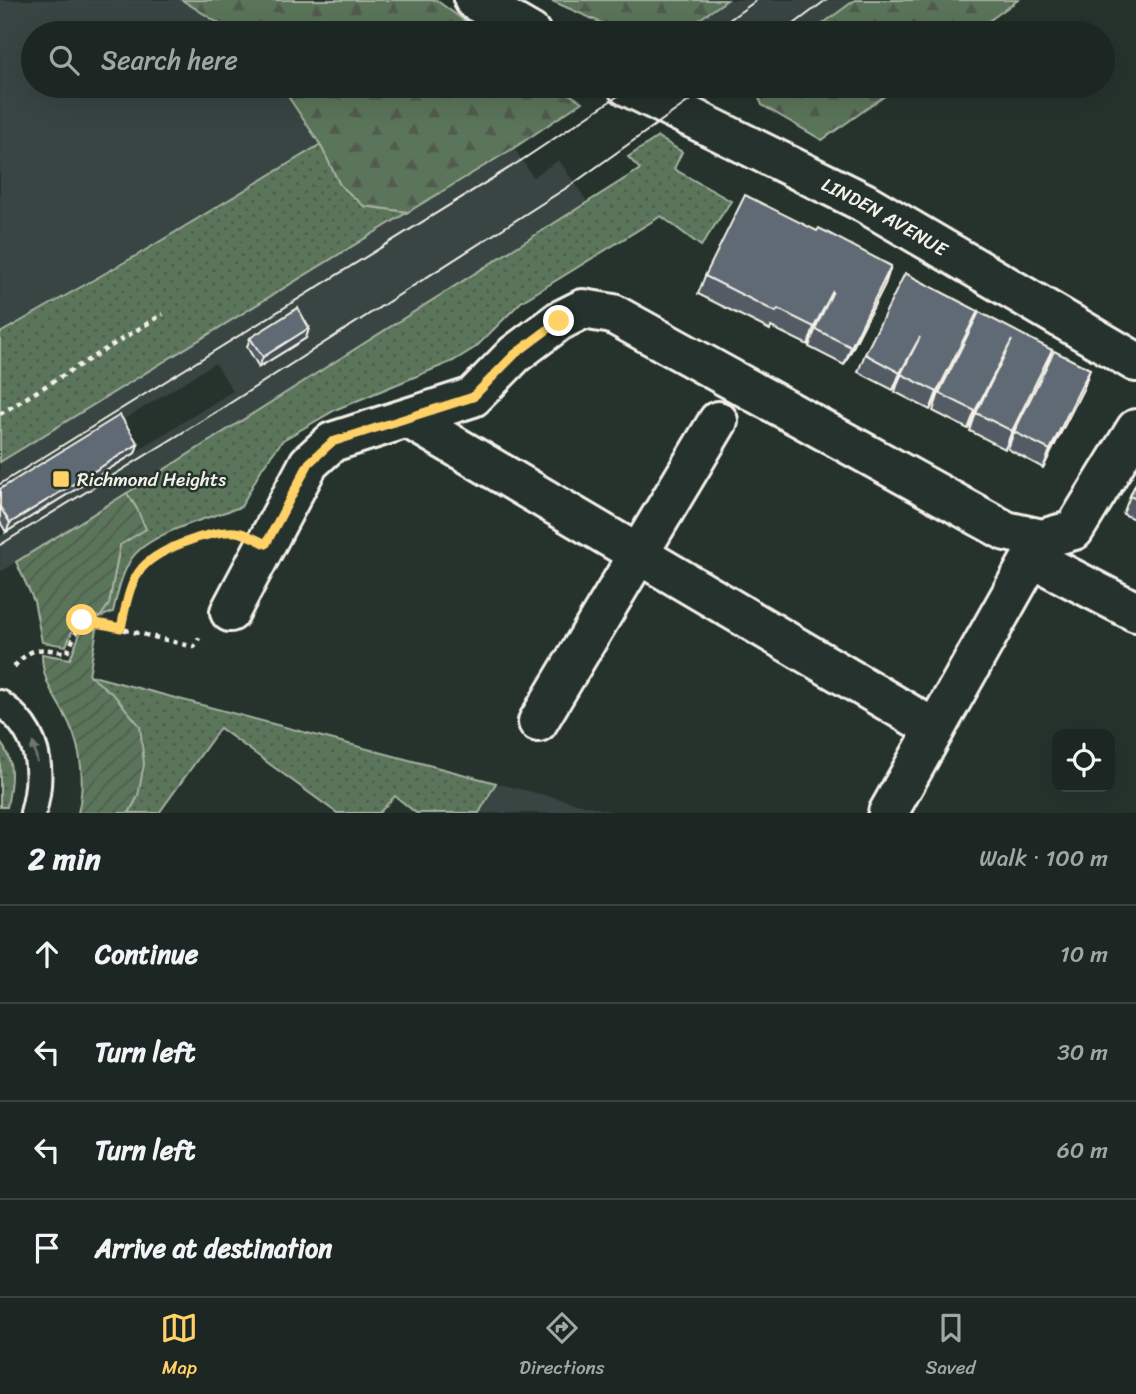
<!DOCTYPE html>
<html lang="en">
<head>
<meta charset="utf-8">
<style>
	body { margin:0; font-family:Sriracha,sans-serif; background:#252e2a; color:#f1f3f6 }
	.controls { position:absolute; right:21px; bottom:21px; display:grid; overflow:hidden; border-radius:14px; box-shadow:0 7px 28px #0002 }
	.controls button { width:63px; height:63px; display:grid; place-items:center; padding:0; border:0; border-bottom:2px solid #3a4340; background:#1c2622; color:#f1f3f6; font:35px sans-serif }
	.stop { position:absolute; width:21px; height:21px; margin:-16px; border:5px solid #ffd166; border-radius:50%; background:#fff }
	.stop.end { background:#ffd166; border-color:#fff; box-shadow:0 2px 7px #0008 }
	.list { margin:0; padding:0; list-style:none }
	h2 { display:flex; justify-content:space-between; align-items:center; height:91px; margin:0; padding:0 28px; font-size:30px }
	h2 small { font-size:23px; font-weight:400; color:#a0a5a5 }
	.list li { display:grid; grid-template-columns:46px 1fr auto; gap:21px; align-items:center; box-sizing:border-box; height:98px; padding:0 28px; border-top:2px solid #3a4340 }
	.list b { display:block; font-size:26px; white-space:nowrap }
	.list em { font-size:23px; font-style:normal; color:#a0a5a5 }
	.icon { flex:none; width:38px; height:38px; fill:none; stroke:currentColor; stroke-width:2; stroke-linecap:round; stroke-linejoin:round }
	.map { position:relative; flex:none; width:1136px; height:813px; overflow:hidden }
	.search { position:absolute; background:#1c2622; box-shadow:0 7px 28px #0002; left:21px; right:21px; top:21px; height:77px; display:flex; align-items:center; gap:18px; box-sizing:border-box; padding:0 24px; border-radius:38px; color:#a0a5a5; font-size:26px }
	.sheet { height:483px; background:#1c2622 }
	nav { display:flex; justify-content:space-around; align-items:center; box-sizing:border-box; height:98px; border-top:2px solid #3a4340; background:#1c2622; font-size:19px; color:#a0a5a5 }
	nav a { display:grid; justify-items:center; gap:4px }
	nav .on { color:#ffd166 }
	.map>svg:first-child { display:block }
	.built { fill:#374443 }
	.grass { fill:url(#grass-dots); stroke:#a7b2a1; stroke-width:2 }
	.forest { fill:url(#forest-firs); stroke:#a7b2a1; stroke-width:2 }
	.garden { fill:url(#garden-furrows); stroke:#a7b2a1; stroke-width:2 }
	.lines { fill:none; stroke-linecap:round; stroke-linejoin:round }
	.lane-casing { stroke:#f4f1e8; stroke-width:30 }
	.street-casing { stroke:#f4f1e8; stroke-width:44 }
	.path { stroke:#f4f1e8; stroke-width:4.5; stroke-dasharray:5 5; stroke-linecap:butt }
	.lane { stroke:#26332d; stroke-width:24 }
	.street { stroke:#26332d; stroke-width:38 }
	.tram { stroke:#f4f1e8; stroke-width:2 }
	.wall { fill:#535c65; stroke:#f4f1e8; stroke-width:2 }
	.shaded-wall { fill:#434b52; stroke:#f4f1e8; stroke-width:2 }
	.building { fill:#606b75; stroke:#f4f1e8; stroke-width:2 }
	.oneway { fill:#6e766e }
	.route { stroke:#ffd166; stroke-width:9 }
	.poi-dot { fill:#ffd166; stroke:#26332d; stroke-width:2.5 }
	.labels { text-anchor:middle; stroke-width:5; stroke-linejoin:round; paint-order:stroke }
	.street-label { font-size:19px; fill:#f4f1e8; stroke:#26332d }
	.poi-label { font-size:19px; fill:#f4f1e8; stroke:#26332d; text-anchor:start }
</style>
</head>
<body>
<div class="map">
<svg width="1136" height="813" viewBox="0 0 1136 813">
	<defs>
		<pattern id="grass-dots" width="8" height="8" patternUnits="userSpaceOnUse" patternTransform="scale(1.75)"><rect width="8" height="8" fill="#5a745a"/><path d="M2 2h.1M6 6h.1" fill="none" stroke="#515c4f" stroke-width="1.8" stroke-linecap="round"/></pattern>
		<pattern id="forest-firs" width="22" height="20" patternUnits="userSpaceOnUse" patternTransform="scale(1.75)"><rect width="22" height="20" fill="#5a745a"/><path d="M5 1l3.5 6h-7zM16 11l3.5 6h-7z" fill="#515c4f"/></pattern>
		<pattern id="garden-furrows" width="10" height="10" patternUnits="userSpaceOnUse" patternTransform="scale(1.75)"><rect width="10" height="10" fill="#5a745a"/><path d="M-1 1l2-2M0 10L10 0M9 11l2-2" fill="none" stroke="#515c4f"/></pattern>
	</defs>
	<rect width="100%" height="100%" fill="#26332d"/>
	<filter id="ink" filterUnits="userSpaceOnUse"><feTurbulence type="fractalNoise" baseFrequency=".0143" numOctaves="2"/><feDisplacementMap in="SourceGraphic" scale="14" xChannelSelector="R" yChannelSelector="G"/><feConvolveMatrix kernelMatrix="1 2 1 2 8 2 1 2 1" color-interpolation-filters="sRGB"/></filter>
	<g filter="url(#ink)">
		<g class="built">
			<path d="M0,0H182L234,33H33V86H281L321,144L139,254L0,333Z"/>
			<path d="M727,0H855L810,33H708L700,20Z"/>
			<path d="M514,148L533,177L559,160L588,203L0,572V536L233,391L215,363L0,497V462Z"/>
			<path d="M496,783L617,813H479Z"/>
		</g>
		<g class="grass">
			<path d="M658,137L682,152L674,169L731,201L701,246L661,216L521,302L476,347L453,361L337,409L283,440L262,468L241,507C211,517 146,533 130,561C121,576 117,595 113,612L100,617L109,604L120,545L137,509L127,493L640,169L628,157Z"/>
			<path d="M321,144L340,185L364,206L408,212L0,462V333L139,254Z"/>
			<path d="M89,675L496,783L479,813H416L395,796L379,813H337L220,728L159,813H129L138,796Z"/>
			<path d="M0,742C16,761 11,785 7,807H0Z"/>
		</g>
		<g class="forest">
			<path d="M182,0H436L481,33H234Z"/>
			<path d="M550,0H727L700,19L702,23L687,33H624Z"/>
			<path d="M855,0H1018L972,33H810Z"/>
			<path d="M281,86H556L582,102L514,148L408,212L364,206L340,185L320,144Z"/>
			<path d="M754,86H899L822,140L762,105Z"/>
		</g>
		<g class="garden">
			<path d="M127,493L137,509L146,529L120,545L109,604L100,617L80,613L66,646L42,642L34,601L16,562Z"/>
			<path d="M83,626L97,629L89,675L115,696L140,726L144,764L138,796L129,813H78C85,784 82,750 69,723C57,698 42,684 42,654L70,659Z"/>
		</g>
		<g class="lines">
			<g class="lane-casing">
				<path id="lane" d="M0,703C39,731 45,769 33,813"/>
			</g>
			<g class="street-casing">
				<g id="street">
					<path d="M474,0L531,33"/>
					<path id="s1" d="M627,86L863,202L1136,362"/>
					<path d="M409,419L935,729"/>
					<path d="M1032,558L1136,612"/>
					<path d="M230,612L309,463L332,442L473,397L515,354L559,321L583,309L613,314L1006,531L1042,539L1074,530L1136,429"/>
					<path d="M538,722L718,421"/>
					<path d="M888,813L1042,539"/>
				</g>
			</g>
			<g class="path">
				<path d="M0,414L163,314"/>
				<path d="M121,628C125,612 130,582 140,570C159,548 198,536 225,532"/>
				<path d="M14,667C32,645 42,648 67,653L82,619L194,647L199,638"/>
			</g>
			<use href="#lane" class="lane"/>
			<use href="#street" class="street"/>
			<g class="tram">
				<path d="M711,33L757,0"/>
				<path d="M782,33L826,0"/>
				<path d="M0,484L522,160L633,86"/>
				<path d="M0,545L224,407L574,183L710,86"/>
			</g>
		</g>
		<g class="wall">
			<path d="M817,231L891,266L885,284L844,365L809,347L814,332L808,345L771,327L770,330L698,294L705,276Z"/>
			<path d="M978,311L973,325L1052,350L1047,364L1090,369L1084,387L1043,468L1008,449L1014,432L1034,391L1005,449L970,431L975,416L968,429L933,411L939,393L956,359L930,410L895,392L899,380L893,390L858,372L865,354Z"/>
			<path d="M309,328L306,338L259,367L247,347L250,338Z"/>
			<path d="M138,444L135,453L6,532L0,522V489Z"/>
			<path d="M1136,483V520L1123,514L1130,496Z"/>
		</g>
		<g class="shaded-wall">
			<path d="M891,266L885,284L844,365L851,347Z"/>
			<path d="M833,291L826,309L808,345L814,327Z"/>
			<path d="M978,311L972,329L930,410L937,392Z"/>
			<path d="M309,328L306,338L259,367L263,357Z"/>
			<path d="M920,337L899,380L893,390L900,373Z"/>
			<path d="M1012,340L1006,358L968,429L975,411Z"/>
			<path d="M1052,350L1046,368L1005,449L1012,431Z"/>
			<path d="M1090,369L1084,387L1043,468L1050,450Z"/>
			<path d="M138,444L135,453L6,532L10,523Z"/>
		</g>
		<g class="building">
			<path d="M745,195L817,231L819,228L891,266L851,347L815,329L833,291L814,327L778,309L776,312L705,276Z"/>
			<path d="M905,273L978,311L937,392L901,374L920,337L900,373L865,354Z"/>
			<path d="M298,308L309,328L263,357L250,338Z"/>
			<path d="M979,312L1052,350L1012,431L976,413L1012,340L975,411L939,393Z"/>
			<path d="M1054,351L1090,369L1050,450L1014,432Z"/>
			<path d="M120,415L138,444L10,523L0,507V489Z"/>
			<path d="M1136,483V499L1130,496Z"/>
		</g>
		<defs><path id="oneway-solid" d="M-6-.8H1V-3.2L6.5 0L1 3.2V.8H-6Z" transform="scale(1.75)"/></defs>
		<use class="oneway" href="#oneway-solid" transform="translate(35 752) rotate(-103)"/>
	</g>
	<g class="lines" filter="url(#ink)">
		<path class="route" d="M82,620L121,628C125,611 128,587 139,572C153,550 212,529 236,532C246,533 257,540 266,544L309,463L332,442L473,397L515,354L559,321"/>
	</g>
	<rect class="poi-dot" x="52" y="470" width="18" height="18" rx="3.5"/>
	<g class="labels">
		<g class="street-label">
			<text dy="7" stroke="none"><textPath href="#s1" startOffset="289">LINDEN AVENUE</textPath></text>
		</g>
		<g class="poi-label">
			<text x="77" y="486">Richmond Heights</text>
		</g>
	</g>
</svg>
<div class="controls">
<button><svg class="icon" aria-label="locate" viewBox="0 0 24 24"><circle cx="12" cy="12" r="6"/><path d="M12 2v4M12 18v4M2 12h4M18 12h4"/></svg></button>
</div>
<div class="stop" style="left:82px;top:620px"></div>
<div class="stop end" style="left:559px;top:321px"></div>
<div class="search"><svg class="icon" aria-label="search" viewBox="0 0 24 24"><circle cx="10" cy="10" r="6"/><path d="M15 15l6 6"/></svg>Search here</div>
</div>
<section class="sheet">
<h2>2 min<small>Walk · 100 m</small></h2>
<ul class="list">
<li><svg class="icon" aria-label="ahead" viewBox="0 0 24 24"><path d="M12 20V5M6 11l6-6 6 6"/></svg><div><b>Continue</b></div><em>10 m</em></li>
<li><svg class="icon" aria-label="left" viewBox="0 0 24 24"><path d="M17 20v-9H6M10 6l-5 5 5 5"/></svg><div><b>Turn left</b></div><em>30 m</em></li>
<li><svg class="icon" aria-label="left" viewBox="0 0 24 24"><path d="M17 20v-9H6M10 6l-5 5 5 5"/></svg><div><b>Turn left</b></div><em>60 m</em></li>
<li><svg class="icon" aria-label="arrive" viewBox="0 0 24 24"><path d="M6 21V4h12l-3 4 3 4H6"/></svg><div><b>Arrive at destination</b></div></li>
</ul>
</section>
<nav>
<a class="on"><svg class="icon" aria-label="map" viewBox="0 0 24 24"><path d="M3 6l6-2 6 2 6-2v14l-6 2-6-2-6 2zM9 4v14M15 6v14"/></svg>Map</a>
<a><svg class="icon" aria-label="directions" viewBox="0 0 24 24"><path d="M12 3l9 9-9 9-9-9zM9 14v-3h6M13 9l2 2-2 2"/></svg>Directions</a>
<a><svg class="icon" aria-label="saved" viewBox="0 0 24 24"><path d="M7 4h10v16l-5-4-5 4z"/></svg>Saved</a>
</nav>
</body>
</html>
